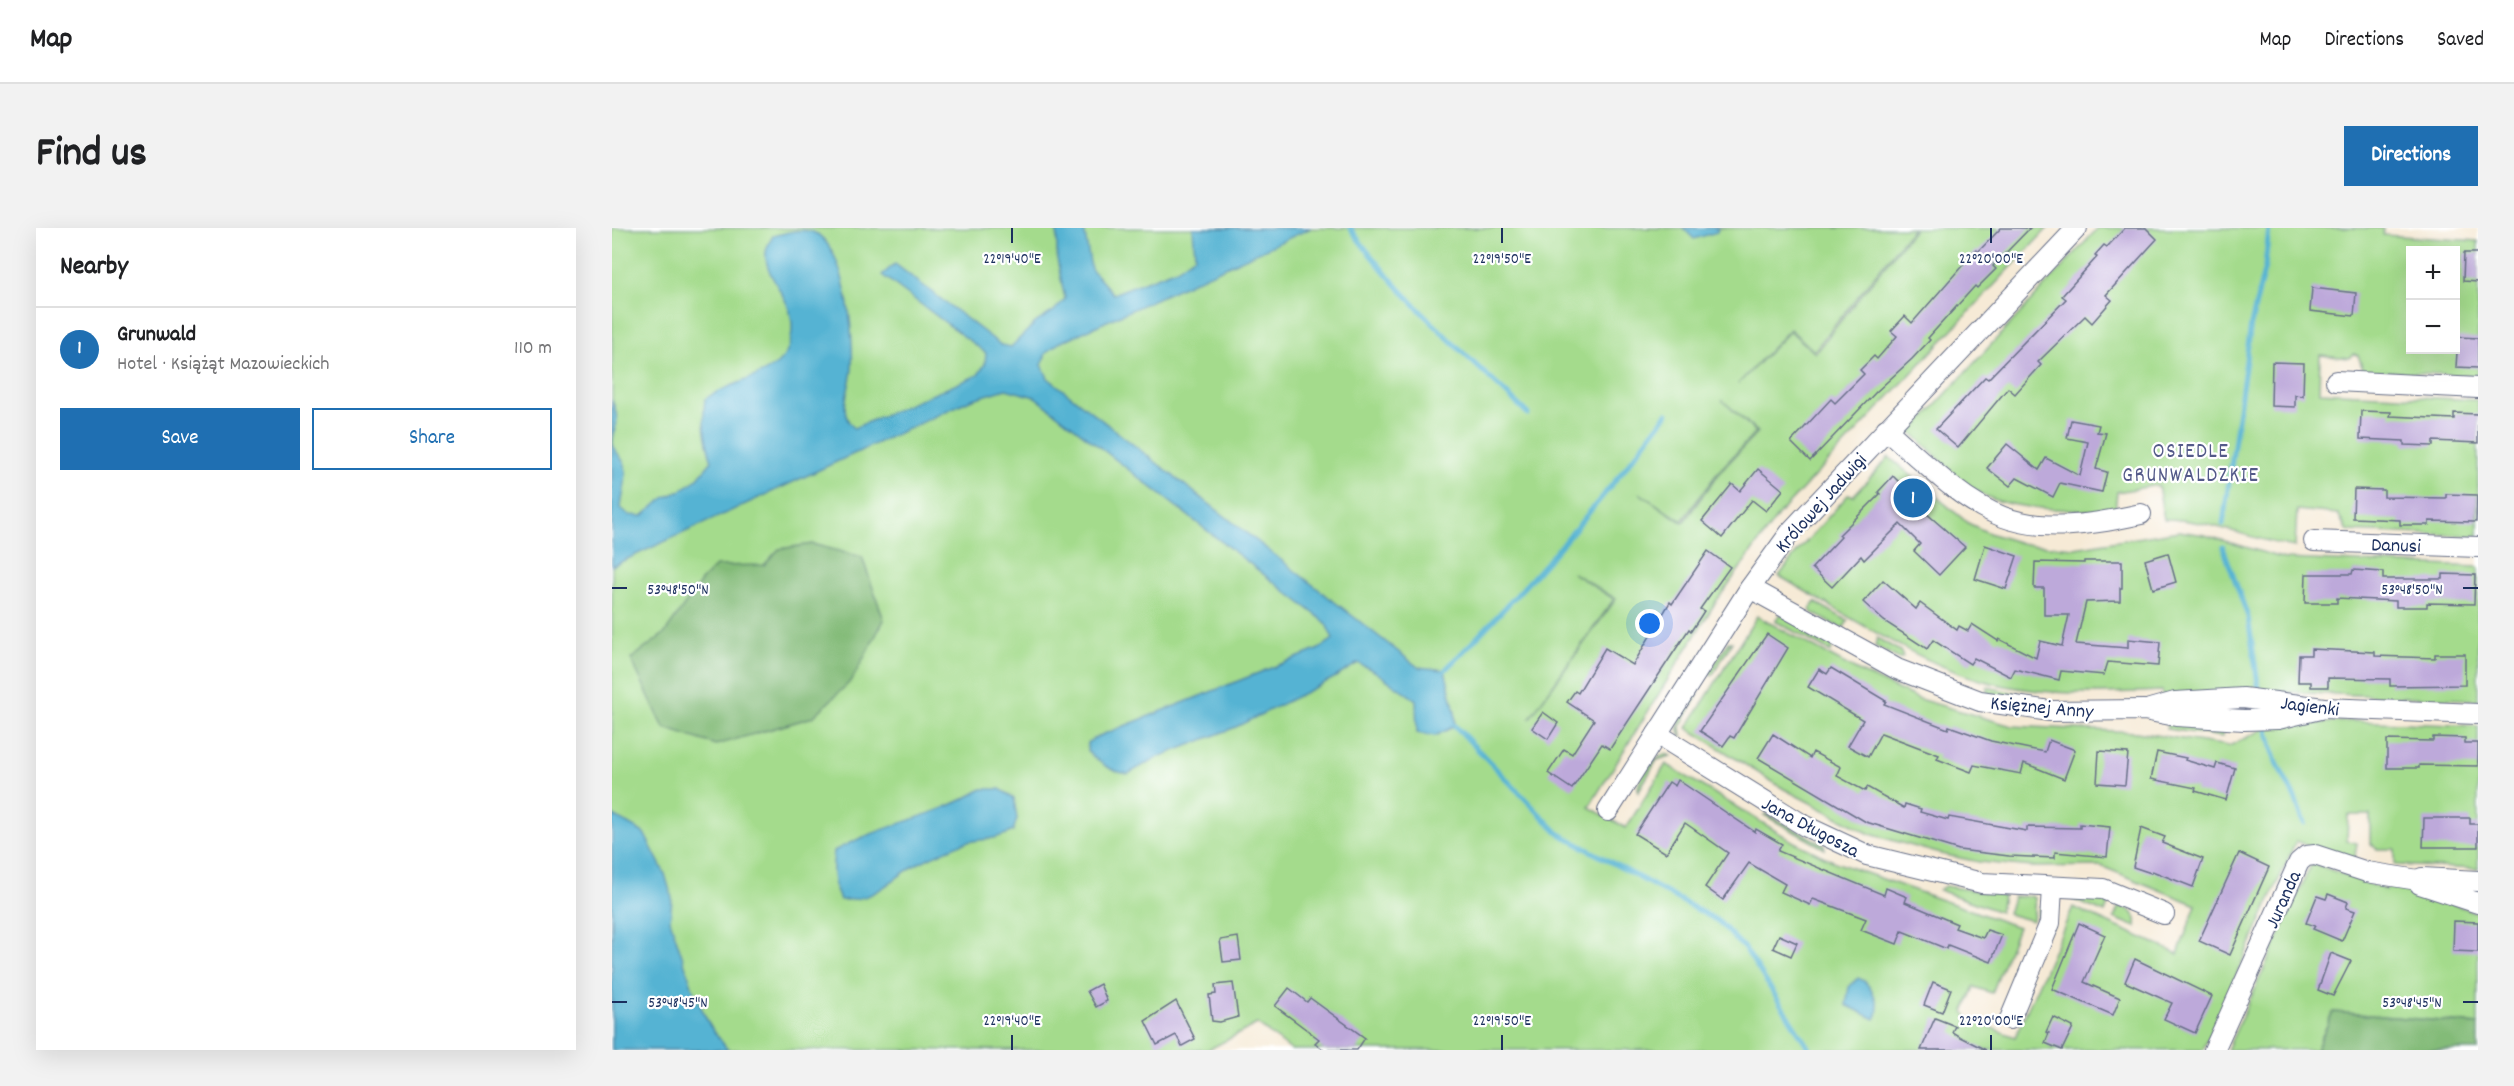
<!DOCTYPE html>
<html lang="en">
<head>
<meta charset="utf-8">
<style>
	body { margin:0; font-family:Dekko,sans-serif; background:#f2f2f2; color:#202124 }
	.controls { position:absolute; right:18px; top:18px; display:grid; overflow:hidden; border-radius:0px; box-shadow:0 6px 24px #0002 }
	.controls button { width:54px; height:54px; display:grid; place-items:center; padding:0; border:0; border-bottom:2px solid #e0e0e0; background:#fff; color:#202124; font:30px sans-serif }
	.you { position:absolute; left:1038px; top:396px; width:21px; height:21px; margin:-15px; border:4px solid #fff; border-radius:50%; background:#1a73e8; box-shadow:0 0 0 9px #1a73e833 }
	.badge { display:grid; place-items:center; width:39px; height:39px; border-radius:50%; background:#1f6fb2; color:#fff; font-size:20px; font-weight:700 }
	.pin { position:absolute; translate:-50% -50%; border:3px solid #fff; box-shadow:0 2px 6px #0006 }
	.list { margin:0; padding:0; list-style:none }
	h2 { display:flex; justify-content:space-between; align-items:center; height:78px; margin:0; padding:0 24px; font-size:26px }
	h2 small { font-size:20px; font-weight:400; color:#757577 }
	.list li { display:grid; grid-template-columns:39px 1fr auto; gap:18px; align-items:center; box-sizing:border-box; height:84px; padding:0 24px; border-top:2px solid #e0e0e0 }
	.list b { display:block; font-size:22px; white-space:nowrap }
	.list p { margin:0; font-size:20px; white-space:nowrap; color:#757577 }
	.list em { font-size:20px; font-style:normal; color:#757577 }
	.actions { display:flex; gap:12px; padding:18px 24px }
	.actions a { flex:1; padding:14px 0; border:2px solid #1f6fb2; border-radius:0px; text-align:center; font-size:21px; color:#1f6fb2 }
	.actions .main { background:#1f6fb2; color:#fff }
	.map { position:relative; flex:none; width:1866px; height:822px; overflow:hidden; border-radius:0px }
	header { display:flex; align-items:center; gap:36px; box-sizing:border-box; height:84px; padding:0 30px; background:#fff; border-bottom:2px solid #e0e0e0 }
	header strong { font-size:28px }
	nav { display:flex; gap:33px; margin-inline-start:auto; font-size:21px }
	.intro { display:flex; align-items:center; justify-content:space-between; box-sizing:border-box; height:144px; padding:0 36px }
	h1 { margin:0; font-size:42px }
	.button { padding:15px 27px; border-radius:0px; background:#1f6fb2; color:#fff; font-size:21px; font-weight:700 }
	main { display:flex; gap:36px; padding:0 36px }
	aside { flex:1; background:#fff; border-radius:0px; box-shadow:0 6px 24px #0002 }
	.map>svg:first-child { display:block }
	.green { fill:#a4db8c; stroke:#608575; stroke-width:1.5; fill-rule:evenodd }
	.forest { fill:#83bb78; stroke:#4f756b; stroke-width:1.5 }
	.water { fill:#55b3d3; stroke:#387198; stroke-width:1.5 }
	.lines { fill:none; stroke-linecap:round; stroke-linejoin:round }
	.stream { stroke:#55b3d3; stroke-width:5 }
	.building { fill:#bda9da }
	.minor-casing { stroke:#687088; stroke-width:22 }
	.minor { stroke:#fff; stroke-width:20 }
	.ticks { fill:none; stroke:#1b2f5e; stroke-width:2 }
	.labels { text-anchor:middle; stroke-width:4.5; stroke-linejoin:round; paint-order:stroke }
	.street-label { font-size:20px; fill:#1b2f5e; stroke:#fff }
	.neighbourhood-label { font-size:21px; letter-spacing:1.5px; fill:#545a89; stroke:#fff }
	.ticks-label { font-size:15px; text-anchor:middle; fill:#1b2f5e; stroke:#fff; stroke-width:4.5; stroke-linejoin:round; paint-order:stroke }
</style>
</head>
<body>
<header>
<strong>Map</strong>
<nav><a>Map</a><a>Directions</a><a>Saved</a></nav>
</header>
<div class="intro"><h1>Find us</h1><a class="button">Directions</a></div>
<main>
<aside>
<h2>Nearby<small></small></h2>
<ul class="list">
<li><span class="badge">1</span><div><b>Grunwald</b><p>Hotel · Książąt Mazowieckich</p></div><em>110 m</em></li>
</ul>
<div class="actions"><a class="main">Save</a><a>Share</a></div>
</aside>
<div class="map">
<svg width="1866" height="822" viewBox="0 0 1866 822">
	<rect width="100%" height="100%" fill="#fff"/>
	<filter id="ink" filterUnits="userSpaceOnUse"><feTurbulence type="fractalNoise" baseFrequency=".0167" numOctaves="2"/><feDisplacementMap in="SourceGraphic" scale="12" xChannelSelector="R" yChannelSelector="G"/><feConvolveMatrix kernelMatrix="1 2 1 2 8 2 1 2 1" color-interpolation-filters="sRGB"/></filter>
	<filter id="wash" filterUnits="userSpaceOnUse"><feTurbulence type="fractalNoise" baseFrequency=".008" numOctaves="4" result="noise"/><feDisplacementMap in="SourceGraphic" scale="24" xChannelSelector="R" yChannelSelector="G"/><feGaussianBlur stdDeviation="1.35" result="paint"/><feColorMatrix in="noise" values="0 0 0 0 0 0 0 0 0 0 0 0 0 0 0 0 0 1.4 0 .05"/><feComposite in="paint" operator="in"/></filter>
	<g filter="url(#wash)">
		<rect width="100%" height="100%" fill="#f6ead6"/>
		<g class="green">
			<path d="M0,0H1301L1202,123L1178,101L1126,156L1178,103L1203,125L1303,0H1436L1167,286L1103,375L977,579L1014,600L1054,536L1182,614L1223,634L1406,699L1380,765L1362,759L1352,783L1356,791L1403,809L1461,679L1566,726L1584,677L1489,638L1421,639L1367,634L1329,626L1258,606L1172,561L1075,500L1145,388L1246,443L1307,471L1400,498L1524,504L1617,518L1650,502L1651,499L1738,493L1866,498V641L1783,637V621H1765L1758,615V587H1736L1735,613L1745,615L1742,634L1684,613L1591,822H679L645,796L596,822H0ZM1110,172L1146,204L1107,245L1071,295L1027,265L1070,293L1106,244L1144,204ZM961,345L1004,371L917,491L1002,371Z"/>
			<path d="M1486,0H1771V7L1866,13V148L1751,142L1746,127L1741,126L1738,130L1708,127L1707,164L1866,172V308L1735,303L1726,286L1685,282L1683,319C1639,312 1597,291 1552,291L1546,257L1505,264L1503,283C1470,282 1406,283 1376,269C1352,258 1319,222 1299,204ZM1798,22H1844V122H1798Z"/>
			<path d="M1277,229L1356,295L1377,305L1412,316L1463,320L1567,303L1593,307L1673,331L1866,339V472L1654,463L1550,468V463C1491,465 1434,469 1376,454C1308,437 1229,383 1167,348L1185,324L1237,266L1241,268Z"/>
			<path d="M1203,374L1236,393L1232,399L1229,400L1200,385L1198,381Z"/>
			<path d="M1168,386L1221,414L1219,424L1163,393Z"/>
			<path d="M1265,410L1288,423L1291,429L1287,431L1263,418Z"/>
			<path d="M1116,414H1120L1100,448L1097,444Z"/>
			<path d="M1375,459L1418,468L1417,471L1375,465Z"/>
			<path d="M1087,465L1069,498L1070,510C1060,494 1075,479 1083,466Z"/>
			<path d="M1555,495L1612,499L1611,509L1555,501Z"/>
			<path d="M1053,526L1059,528L1045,532L1026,564C1024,552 1041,530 1053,526Z"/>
			<path d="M1155,586L1212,617L1213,621L1152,587Z"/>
			<path d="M1700,635L1774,662L1778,654L1866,685V796L1721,784L1704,822H1615Z"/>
			<path d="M1333,658L1391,667L1388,684L1327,662Z"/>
			<path d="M1419,668L1423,670L1421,693L1396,686L1401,669Z"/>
			<path d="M1459,668L1487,670L1497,674L1493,685L1457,670Z"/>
			<path d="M1430,678L1427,702L1401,763L1396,766L1425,697L1427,679Z"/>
			<path d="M1507,678C1519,681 1526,686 1524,699L1502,690Z"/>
		</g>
		<g class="forest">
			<path d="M200,316L250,329L272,392L240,452L201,489L104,517L52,500L19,431L53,405L89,353L104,338L152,337L167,321Z"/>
			<path d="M1721,784L1866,796V822H1704Z"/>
		</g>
		<g class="water">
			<path d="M445,0H472L479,41L501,66L565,41L583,28L581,0H699L447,115L434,125L430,137L436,150L806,439L833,442L843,484V498L823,508L805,505L804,472L762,443L746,435L722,450L624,499L544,530L516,546C498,543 489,536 475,523L476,515L482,510L707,421L721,411L713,394L423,169L394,161L358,172L0,338V172C9,197 3,191 1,213C0,223 11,229 13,238C16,252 10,266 9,280L17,287L30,288L52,270L68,263L85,251L100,233C93,211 90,194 93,171C115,156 146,151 165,136C181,123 184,95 175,76C169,62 155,45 154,30C153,21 157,15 161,8C173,5 188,0 201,4C235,18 242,109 240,140C239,161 224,184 242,200L366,147L373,136L374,125L270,47L283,36L389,117L399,119L423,95L442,83L453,71L445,31Z"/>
			<path d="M1071,0H1106L1105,4L1082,11Z"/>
			<path d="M370,561H388L402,570L405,591L401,603C386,611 372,611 356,614C347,616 319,629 309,634C278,650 267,673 228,672C220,655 220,641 222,623C269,597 324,589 370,561Z"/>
			<path d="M0,587L32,605L53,646L60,670L58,692L82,764L98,798L116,822H0Z"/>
			<path d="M1246,750C1259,754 1271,780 1263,791L1234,777L1237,759Z"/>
		</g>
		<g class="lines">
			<g class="stream">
				<path d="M738,0C788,70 854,127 916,186"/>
				<path d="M1611,296L1639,96L1653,38L1657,0"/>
				<path d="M1611,319L1636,389L1647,462"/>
				<path d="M833,442C913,362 987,277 1055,186"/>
				<path d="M843,498L946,605L1106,693L1134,722L1198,822"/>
				<path d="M1655,500L1663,531L1683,570L1692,595"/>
			</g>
		</g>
		<g id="blocks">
			<g class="building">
				<path d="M1389,0H1418L1381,38L1384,41L1365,60L1363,58L1316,110L1318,112L1300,131L1264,164L1198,233L1179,214L1219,171L1223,175L1252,146L1248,142L1262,128L1265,131L1285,108L1279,103L1293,88L1300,95L1364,22L1366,24Z"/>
				<path d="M1513,0H1534L1545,11L1494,67L1500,72L1480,95L1473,88L1426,134L1429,137L1403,166L1396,160L1346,220L1324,201L1373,149L1376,151L1454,71L1450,68L1485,29L1483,27L1492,17L1495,19Z"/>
				<path d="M1852,25H1866V54L1851,53Z"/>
				<path d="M1700,60L1744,65L1742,88L1698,83Z"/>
				<path d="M1846,109L1866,110V140L1844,139Z"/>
				<path d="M1660,134L1692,135L1691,168L1683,167V179L1659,178Z"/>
				<path d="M1749,183L1779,184L1778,188L1842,191V185L1866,186V215L1821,213V218L1792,217V213L1748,211Z"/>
				<path d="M1459,192L1487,197L1485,204L1494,205L1484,241L1495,244L1490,264L1448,255L1441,269L1405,250L1398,258L1375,240L1395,216L1427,242L1434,230L1468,248L1476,214L1455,210Z"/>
				<path d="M1146,241L1171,262L1154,283L1140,272L1110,310L1090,293L1120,256L1128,263Z"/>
				<path d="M1281,248L1292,259L1295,256L1311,272L1305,277L1353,319L1327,347L1302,323L1308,316L1288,296L1252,332L1249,328L1220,359L1200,340L1229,309L1227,307L1268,266L1266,264Z"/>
				<path d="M1742,261L1772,262V269L1834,270V266L1865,267L1864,294L1817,293V297H1788V292L1741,290Z"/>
				<path d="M1373,317L1405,328L1394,361L1363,351Z"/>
				<path d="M1096,323L1118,339L1088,381L1092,383L1079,403L1077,401L998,521L990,516L960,561L936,545L952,521L960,526L982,492L955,474L963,463L966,465L993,420L1021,437L1058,374L1060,376Z"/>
				<path d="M1556,325L1564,354L1541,361L1533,332Z"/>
				<path d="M1472,333H1510V360H1508V373L1474,374L1464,416L1516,420V411L1548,414L1546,438L1496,434L1492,447L1449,443L1447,452L1403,441L1399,449L1362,430L1358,436L1321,412L1315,421L1272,393L1251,374L1271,352L1304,381L1308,375L1345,402L1347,398L1356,403L1360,396L1386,413L1387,411L1424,430L1428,413L1450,418L1457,387H1432V360H1422L1423,334L1472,335Z"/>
				<path d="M1741,342L1771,344V351H1831V346L1863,347L1862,376L1815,375V379H1784V373L1725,370V375H1693L1694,346H1740Z"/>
				<path d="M1155,406L1176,420L1122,510L1118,508L1111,518L1088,503Z"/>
				<path d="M1699,421L1763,424V428L1823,430V426H1853V457L1778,458V451L1716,450V459H1699V454H1686L1687,427H1699Z"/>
				<path d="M1219,440L1274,473L1272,476L1336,501L1337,498L1379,513L1433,524L1437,512L1463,522L1452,551L1412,535L1409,546L1362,537L1359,544L1325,531L1327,527L1269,505L1256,529L1236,518L1251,492L1196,459L1207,441L1215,446Z"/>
				<path d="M931,484L946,495L936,511L920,500Z"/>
				<path d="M1161,506L1198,530L1201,524L1229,539L1225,548L1253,563L1255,559L1292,580L1293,576L1309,581L1308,584L1336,592L1337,589L1415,603V599L1468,600V596L1498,599L1495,629L1443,624V630L1397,628L1347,622L1254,594L1146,530Z"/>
				<path d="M1821,509L1853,510V515H1866V538L1807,537V540H1775V512L1821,513Z"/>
				<path d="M1487,523L1516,525L1513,557L1485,555Z"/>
				<path d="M1545,524L1574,530L1573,532L1603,541L1605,535L1623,540L1614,572L1583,563L1584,560L1539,551Z"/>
				<path d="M1066,552L1143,604L1144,601L1170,616L1166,623L1272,667L1274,660L1295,669L1293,674L1345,696L1343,700L1371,710L1375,702L1390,707L1379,734L1336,717L1335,721L1290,703L1285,716L1249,702L1254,691L1201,671L1198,677L1169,664L1173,656L1137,635L1111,672L1093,659L1116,625L1073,595L1054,625L1023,606L1057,554L1063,558Z"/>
				<path d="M1812,590H1858V596H1866V619H1811Z"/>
				<path d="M1529,600L1553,609L1550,615L1591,631L1581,659L1540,643L1539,645L1521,639Z"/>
				<path d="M1627,625L1657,639L1618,727L1587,713Z"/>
				<path d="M1716,666L1736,674L1734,680L1743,683L1730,713L1701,701L1703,698L1694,695L1705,668L1714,671Z"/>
				<path d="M1842,693L1866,694V724L1841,723Z"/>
				<path d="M1467,695L1493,707L1472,754L1508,770L1501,787L1440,761Z"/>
				<path d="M1167,707L1185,715L1179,728L1161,720Z"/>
				<path d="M626,709L629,732L611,734L608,712Z"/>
				<path d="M1719,725L1739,733L1721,768L1706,762Z"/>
				<path d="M1523,731L1600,768L1583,805L1552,791L1560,775L1513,754Z"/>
				<path d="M1321,754L1339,761L1330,784L1312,777Z"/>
				<path d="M621,755L626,789L608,794L600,793L597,767L604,766L603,757Z"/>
				<path d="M488,756L495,773L484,779L475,763Z"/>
				<path d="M677,760L695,774L698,770L753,810L745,822H712L703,815L707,811L663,778Z"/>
				<path d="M564,773L583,811L570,818L564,807L545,817L533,793Z"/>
				<path d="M1441,789L1461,799L1450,822L1433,815L1437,805L1434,804Z"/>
				<path d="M1323,790L1343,798L1340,804L1348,809L1374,822H1309Z"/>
			</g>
		</g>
	</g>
	<g filter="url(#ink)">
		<use href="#blocks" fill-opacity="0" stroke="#687088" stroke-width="1.5"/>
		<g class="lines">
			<g class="minor-casing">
				<g id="minor">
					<path d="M1724,153L1866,160"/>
					<path d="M1274,201C1370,288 1395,316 1529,286"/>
					<path d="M1702,313L1866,319"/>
					<path d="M1138,360L1285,441L1368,473L1438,483L1532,482L1564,488L1632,492L1666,491L1712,480"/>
					<path d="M1538,481L1563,474L1631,470L1712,480L1866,486"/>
					<path d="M1045,506L1193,598L1255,627L1370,655L1491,661L1552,686"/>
					<path d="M996,583L1138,360L1180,302L1465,0"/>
					<path d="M1866,653L1810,650L1806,652L1808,656L1866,675"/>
					<path d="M1398,791L1438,695L1440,659"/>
					<path d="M1602,822L1687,634L1694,628L1703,627L1755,644L1806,652"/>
				</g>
			</g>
			<use href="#minor" class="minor"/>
		</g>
	</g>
	<path class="ticks" d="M400,0V15M890,0V15M1379,0V15M0,360H15M1851,360H1866M0,774H15M1851,774H1866M400,807V822M890,807V822M1379,807V822"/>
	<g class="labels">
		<g class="street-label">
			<text transform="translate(1208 274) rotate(-48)" y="7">Królowej Jadwigi</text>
			<text transform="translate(1784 316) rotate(2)" y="7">Danusi</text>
			<text transform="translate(1698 477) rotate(7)" y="7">Jagienki</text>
			<text transform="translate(1430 478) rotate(5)" y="7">Księżnej Anny</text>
			<text transform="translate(1199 598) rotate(28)" y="7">Jana Długosza</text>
			<text transform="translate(1670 671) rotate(-66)" y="7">Juranda</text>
		</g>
		<g class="neighbourhood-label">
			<text x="1579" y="229">OSIEDLE<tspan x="1579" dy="24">GRUNWALDZKIE</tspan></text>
		</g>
	</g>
	<g class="ticks-label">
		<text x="400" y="35">22°19'40"E</text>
		<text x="890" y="35">22°19'50"E</text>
		<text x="1379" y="35">22°20'00"E</text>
		<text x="66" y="366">53°48'50"N</text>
		<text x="1800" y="366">53°48'50"N</text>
		<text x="66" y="779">53°48'45"N</text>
		<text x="1800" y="779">53°48'45"N</text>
		<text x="400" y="797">22°19'40"E</text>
		<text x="890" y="797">22°19'50"E</text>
		<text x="1379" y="797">22°20'00"E</text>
	</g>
</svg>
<div class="controls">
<button>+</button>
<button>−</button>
</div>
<div class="you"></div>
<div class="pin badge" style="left:1301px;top:270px">1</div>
</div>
</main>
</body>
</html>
